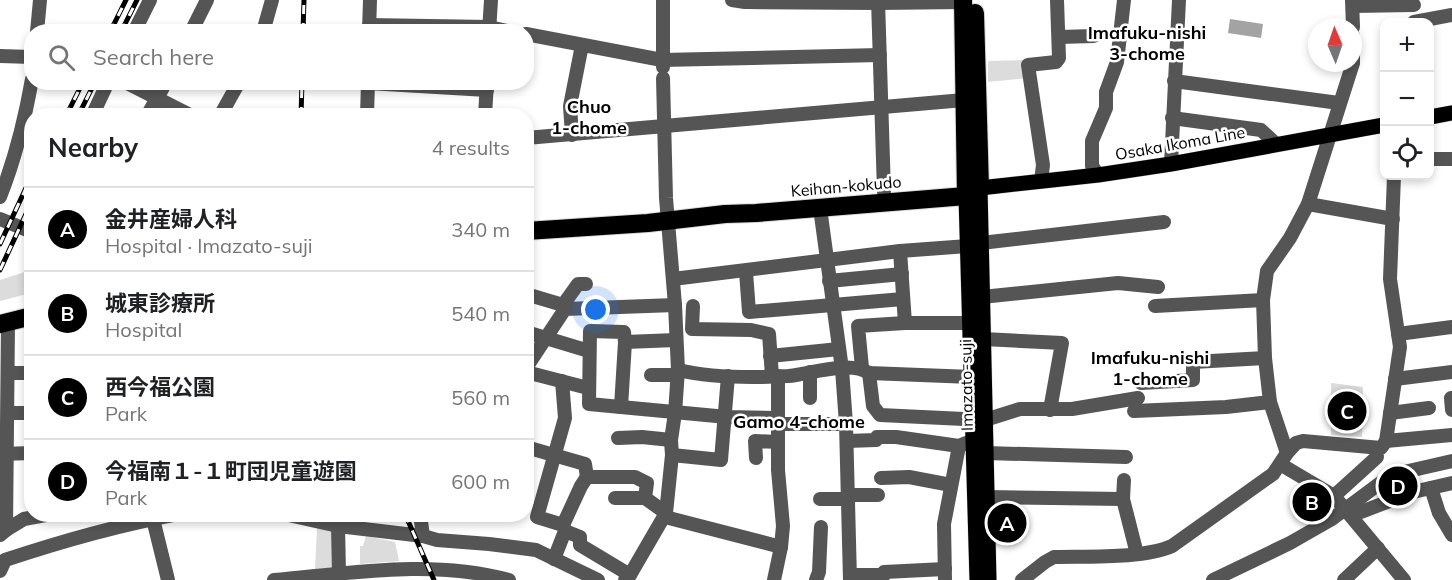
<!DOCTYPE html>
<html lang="en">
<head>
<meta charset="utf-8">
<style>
	body { margin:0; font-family:Mulish,"Noto Sans JP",sans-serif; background:#f6f6f6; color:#202124 }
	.controls { position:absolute; right:18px; top:18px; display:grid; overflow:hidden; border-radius:12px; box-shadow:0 3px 9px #0003 }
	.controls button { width:54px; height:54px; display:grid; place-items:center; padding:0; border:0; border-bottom:2px solid #e0e0e0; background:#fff; color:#202124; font:30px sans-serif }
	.compass { position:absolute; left:1308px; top:18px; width:54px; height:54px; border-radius:50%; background:#fff; box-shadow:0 3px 9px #0003; rotate:358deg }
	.you { position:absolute; left:596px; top:310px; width:21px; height:21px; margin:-15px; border:4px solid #fff; border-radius:50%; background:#1a73e8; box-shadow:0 0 0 9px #1a73e833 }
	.badge { display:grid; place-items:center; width:39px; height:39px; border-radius:50%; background:#000; color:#fff; font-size:20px; font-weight:700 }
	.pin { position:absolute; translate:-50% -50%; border:3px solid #fff; box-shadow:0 2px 6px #0006 }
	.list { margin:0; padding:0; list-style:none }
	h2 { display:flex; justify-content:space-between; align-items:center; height:78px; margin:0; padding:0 24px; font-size:26px }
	h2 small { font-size:20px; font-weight:400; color:#757577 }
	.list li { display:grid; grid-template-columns:39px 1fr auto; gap:18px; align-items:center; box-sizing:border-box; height:84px; padding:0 24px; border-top:2px solid #e0e0e0 }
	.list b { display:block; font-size:22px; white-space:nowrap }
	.list p { margin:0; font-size:20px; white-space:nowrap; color:#757577 }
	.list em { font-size:20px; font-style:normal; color:#757577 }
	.icon { flex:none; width:33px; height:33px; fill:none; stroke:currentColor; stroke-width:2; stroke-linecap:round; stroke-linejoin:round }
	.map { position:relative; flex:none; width:1452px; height:580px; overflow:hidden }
	.search { position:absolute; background:#fff; box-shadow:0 3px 9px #0003; left:24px; top:24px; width:510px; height:66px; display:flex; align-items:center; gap:15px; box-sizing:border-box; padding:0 21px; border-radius:24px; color:#757577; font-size:22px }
	.panel { position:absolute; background:#fff; box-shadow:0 3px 9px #0003; left:24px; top:108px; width:510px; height:414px; border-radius:24px }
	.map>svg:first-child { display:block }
	.green { fill:#dcdcdc }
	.water { fill:#a3a3a3 }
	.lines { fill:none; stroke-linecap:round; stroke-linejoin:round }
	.major-casing { stroke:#dbdbdb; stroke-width:16 }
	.highway-casing { stroke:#dbdbdb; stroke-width:20 }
	.minor { stroke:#555; stroke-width:14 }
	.major { stroke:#000; stroke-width:15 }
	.highway { stroke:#000; stroke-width:18 }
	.rail-casing { stroke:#000; stroke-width:5 }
	.rail { stroke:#fff; stroke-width:3; stroke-dasharray:9; stroke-linecap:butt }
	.labels { text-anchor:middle; stroke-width:5; stroke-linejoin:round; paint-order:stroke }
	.street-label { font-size:16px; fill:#000; stroke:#fff }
	.neighbourhood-label { font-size:18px; font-weight:bold; fill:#000; stroke:#fff }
</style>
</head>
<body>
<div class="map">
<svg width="1452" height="580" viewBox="0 0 1452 580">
	<rect width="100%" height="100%" fill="#fff"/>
	<g class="green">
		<path d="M1024,60L1028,78L988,82V61Z"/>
		<path d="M31,270V293L0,301V280Z"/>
		<path d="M1331,383L1363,387L1362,437L1331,435Z"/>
		<path d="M1407,478L1409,488L1385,496L1381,490L1388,485Z"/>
		<path d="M317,528L336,530V567L315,569Z"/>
		<path d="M366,536L395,542L399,561L360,564V546H363Z"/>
	</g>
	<path class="water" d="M1230,19L1263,24L1261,38L1228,33Z"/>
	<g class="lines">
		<g class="major-casing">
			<g id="major">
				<path d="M1430,117L1452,113"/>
				<path d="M966,196L977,580"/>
				<path d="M989,580L980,188L1098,175L1171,164L1384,125"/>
			</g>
		</g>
		<g class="highway-casing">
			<g id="highway">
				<path d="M963,0L966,196"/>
				<path d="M975,13L980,188"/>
				<path d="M526,231L648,223L725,214L756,213L966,196L980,188"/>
				<path d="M0,324L32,316"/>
			</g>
		</g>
		<g class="minor">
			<path d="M732,0L745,2L878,3L963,2"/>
			<path d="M878,0L884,192"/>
			<path d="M1352,0L1353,27"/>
			<path d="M1353,6L1414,5"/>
			<path d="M1414,22L1452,15"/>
			<path d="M369,25L489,27L511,32"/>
			<path d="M37,32L40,0"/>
			<path d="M134,32L150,0"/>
			<path d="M191,32L207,0"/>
			<path d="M263,32L272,0"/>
			<path d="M369,32L370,0"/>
			<path d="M489,32L491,0"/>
			<path d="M526,34L662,60L880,55"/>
			<path d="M1353,36V62"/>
			<path d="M1059,37L1094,36"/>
			<path d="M0,56L32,57"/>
			<path d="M663,67V0"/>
			<path d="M1174,81L1339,103"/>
			<path d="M125,82L192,116"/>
			<path d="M368,83L487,90"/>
			<path d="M92,116L108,82"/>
			<path d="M147,116L166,82"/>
			<path d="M220,116L239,82"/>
			<path d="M367,116L368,82"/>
			<path d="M485,116L487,82"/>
			<path d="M1172,118L1261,130L1276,144"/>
			<path d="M572,135L570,106L582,45"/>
			<path d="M526,138L964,100"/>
			<path d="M1430,159H1452"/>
			<path d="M1171,164L1179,0"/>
			<path d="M1098,175L1092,166V141L1106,108V92L1117,62L1124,0"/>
			<path d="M1041,181L1043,165L1028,65L1056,62L1059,58L1057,0"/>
			<path d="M0,197C15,159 25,119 32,79"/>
			<path d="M1308,204L1393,219"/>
			<path d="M820,208L842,369L846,424L850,580"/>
			<path d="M0,219L32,232"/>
			<path d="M981,243L1164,222"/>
			<path d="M900,251L905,323"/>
			<path d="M746,272L749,312L903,299"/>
			<path d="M673,279L900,251L968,246"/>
			<path d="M829,281L902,274"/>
			<path d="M526,294L563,305L565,309"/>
			<path d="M982,297L1118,283L1158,287"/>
			<path d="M563,305L578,284H586"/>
			<path d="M693,306L692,329L751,330L769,334L772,376"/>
			<path d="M1155,306L1263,300"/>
			<path d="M526,332L589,351"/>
			<path d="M1398,334L1452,327"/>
			<path d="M983,339L1062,343L1050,410"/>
			<path d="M676,340L625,342L624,332L590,331L589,404L727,417L778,418"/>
			<path d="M770,356L839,349"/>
			<path d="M526,368L565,309L675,305"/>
			<path d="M862,368L858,326L905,323H971"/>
			<path d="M678,370C713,378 752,378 788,376C810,374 850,360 869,373L972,377"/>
			<path d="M526,372L588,388"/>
			<path d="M810,372V398"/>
			<path d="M9,373H32"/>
			<path d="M869,373L873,406L880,415L985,420L1020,409H1072L1138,398"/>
			<path d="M651,375H677"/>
			<path d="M1395,379L1452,372"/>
			<path d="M1141,383L1193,380V362L1265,358"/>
			<path d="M1451,398L1452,410"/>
			<path d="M621,407L625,342"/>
			<path d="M1134,411L1226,407L1270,402"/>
			<path d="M8,413H32"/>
			<path d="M1390,413L1429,408"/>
			<path d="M778,424H846"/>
			<path d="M618,438L642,437L671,440"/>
			<path d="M847,441L876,440L877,437H896L959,446L966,443"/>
			<path d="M1386,441L1452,435"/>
			<path d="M526,447L585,464L587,477H635L647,483L645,498L666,513"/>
			<path d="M986,453L1126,457"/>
			<path d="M1287,453L1270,402L1265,358L1263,300L1267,271L1290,238L1308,204L1353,63"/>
			<path d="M1,454L32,453"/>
			<path d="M672,455L721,460L728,376"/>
			<path d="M756,458L755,441L778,442"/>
			<path d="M1280,464L1334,496L1404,580"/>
			<path d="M881,478L909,477L951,485"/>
			<path d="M1124,480L1123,499L1137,554"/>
			<path d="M1431,488L1439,513L1452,535"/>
			<path d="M849,495H878"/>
			<path d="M1334,496L1377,457"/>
			<path d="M987,497L1123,499"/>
			<path d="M615,498H645"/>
			<path d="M820,499H849"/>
			<path d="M1346,509L1361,512L1413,492L1452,483"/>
			<path d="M284,514L338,526L423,536L437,540L489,544L536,550L598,580"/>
			<path d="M420,514L423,536"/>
			<path d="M665,517L781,547"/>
			<path d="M153,519L168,580"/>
			<path d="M563,525L581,486L587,477"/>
			<path d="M338,526L339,573"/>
			<path d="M6,530L24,519L51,514"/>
			<path d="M565,531L580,537V545L630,575"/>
			<path d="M0,535L6,530L8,322"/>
			<path d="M554,559L565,531L563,525L537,517L565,418L562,381"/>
			<path d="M0,571L5,560C62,541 119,525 178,514"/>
			<path d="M850,575H884V572L945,569"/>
			<path d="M274,580C352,573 432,559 509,580"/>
			<path d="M625,580L630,575L666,513L672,455L671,440L675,413L678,370L675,305L666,198L663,78"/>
			<path d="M774,580L781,547L783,526L778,470V376"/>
			<path d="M816,580L819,572L821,527"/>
			<path d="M945,580L944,524L959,446"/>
			<path d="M1022,580L1045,562L1054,557C1087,556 1143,559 1172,546L1273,474L1287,453L1296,443L1303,441L1381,448L1386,441L1400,347L1390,279L1394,176"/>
			<path d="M1213,580L1290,543L1332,519L1391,475L1452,461"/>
			<path d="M1344,580L1378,548"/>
		</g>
		<use href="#major" class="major"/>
		<use href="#highway" class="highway"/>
		<g class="rail-casing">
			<g id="rail">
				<path d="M110,32L126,0"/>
				<path d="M121,32L137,0"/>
				<path d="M303,32L304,0"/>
				<path d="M66,116L83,82"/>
				<path d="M78,116L95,82"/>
				<path d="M301,116L302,82"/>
				<path d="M0,244L32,175"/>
				<path d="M0,270L32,201"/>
				<path d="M405,514L434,580"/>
			</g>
		</g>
		<use href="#rail" class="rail"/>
	</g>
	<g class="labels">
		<g class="street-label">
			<text transform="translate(1180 143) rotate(-10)" y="6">Osaka Ikoma Line</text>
			<text transform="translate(846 186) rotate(-5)" y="6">Keihan-kokudo</text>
			<text transform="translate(966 385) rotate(-91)" y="6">Imazato-suji</text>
		</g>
		<g class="neighbourhood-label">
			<text x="1147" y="39">Imafuku-nishi<tspan x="1147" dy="21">3-chome</tspan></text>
			<text x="589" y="113">Chuo<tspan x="589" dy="21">1-chome</tspan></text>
			<text x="1150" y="364">Imafuku-nishi<tspan x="1150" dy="21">1-chome</tspan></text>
			<text x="799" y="428">Gamo 4-chome</text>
		</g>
	</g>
</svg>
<div class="controls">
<button>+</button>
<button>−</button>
<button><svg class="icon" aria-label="locate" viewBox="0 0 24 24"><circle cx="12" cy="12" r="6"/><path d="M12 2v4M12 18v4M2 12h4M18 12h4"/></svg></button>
</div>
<svg class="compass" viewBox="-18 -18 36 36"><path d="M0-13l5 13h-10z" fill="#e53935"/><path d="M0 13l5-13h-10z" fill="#757577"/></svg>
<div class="you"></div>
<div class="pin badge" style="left:1007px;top:523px">A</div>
<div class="pin badge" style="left:1312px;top:502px">B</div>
<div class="pin badge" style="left:1347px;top:411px">C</div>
<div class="pin badge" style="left:1398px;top:486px">D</div>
<div class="search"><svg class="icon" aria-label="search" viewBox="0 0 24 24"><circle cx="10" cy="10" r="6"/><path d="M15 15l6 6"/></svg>Search here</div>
<section class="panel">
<h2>Nearby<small>4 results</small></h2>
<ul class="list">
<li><span class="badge">A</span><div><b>金井産婦人科</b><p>Hospital · Imazato-suji</p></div><em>340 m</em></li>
<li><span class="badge">B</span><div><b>城東診療所</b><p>Hospital</p></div><em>540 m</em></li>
<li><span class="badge">C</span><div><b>西今福公園</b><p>Park</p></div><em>560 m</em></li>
<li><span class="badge">D</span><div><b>今福南１-１町団児童遊園</b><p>Park</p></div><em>600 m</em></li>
</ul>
</section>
</div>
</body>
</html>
